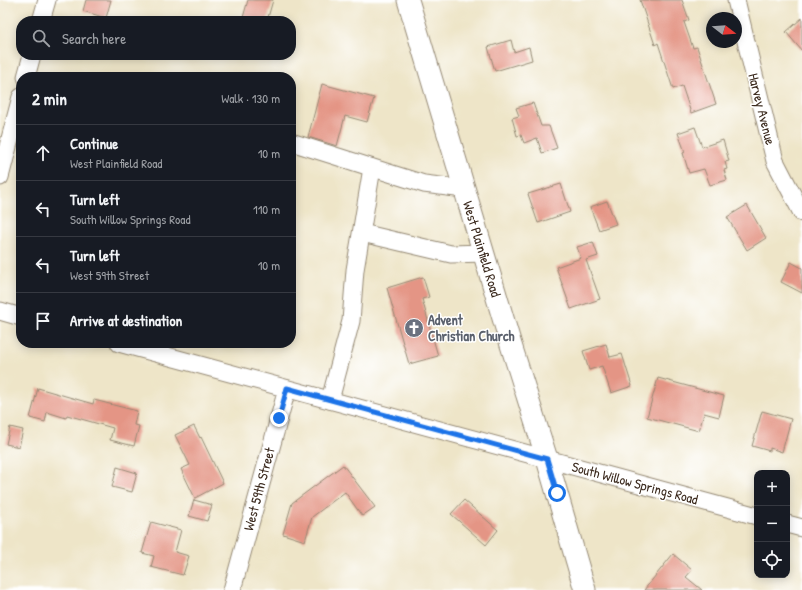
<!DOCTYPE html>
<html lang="en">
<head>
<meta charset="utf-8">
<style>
	body { margin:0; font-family:"Patrick Hand",sans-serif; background:#242831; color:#f1f3f6 }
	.controls { position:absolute; right:12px; bottom:12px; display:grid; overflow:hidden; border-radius:8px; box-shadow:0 2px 10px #0003 }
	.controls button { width:36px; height:36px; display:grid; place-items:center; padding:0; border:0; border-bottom:1px solid #363941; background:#171b24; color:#f1f3f6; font:20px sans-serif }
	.compass { position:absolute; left:706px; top:12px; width:36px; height:36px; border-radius:50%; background:#171b24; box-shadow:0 2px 10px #0003; rotate:107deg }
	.stop { position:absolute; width:12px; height:12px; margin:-9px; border:3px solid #1a73e8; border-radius:50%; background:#fff }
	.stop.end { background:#1a73e8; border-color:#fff; box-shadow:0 1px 4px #0008 }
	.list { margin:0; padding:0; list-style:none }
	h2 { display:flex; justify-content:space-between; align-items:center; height:52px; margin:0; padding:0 16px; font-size:17px }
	h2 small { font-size:13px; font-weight:400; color:#9ea1a6 }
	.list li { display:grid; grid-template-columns:26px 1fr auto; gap:12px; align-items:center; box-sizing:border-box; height:56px; padding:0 16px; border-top:1px solid #363941 }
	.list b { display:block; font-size:15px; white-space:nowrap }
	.list p { margin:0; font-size:13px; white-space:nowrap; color:#9ea1a6 }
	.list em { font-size:13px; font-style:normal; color:#9ea1a6 }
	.icon { flex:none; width:22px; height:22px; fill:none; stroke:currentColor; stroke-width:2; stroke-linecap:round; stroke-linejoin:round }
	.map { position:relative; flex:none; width:802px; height:590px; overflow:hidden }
	.search { position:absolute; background:#171b24; box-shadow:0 2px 10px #0003; left:16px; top:16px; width:280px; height:44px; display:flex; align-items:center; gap:10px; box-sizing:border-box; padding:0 14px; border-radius:16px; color:#9ea1a6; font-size:15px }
	.panel { position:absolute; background:#171b24; box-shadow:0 2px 10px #0003; left:16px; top:72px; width:280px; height:276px; border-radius:16px }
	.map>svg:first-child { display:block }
	.building { fill:#e49585 }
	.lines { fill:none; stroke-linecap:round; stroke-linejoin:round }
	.minor-casing { stroke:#948873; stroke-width:19 }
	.major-casing { stroke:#948873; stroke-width:23 }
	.minor { stroke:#fff; stroke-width:17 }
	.major { stroke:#fff; stroke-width:21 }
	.route { stroke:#1a73e8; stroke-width:5 }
	.labels { text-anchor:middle; stroke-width:3; stroke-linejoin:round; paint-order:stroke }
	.street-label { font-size:14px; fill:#3b2a1e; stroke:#fff }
	.worship-label { font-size:14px; font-weight:bold; fill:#5b616d; stroke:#fff; text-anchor:start }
</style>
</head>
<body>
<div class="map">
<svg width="802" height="590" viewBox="0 0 802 590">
	<rect width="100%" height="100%" fill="#fff"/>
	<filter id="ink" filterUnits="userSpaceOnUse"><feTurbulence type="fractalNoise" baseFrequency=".025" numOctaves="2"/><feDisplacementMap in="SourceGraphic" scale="8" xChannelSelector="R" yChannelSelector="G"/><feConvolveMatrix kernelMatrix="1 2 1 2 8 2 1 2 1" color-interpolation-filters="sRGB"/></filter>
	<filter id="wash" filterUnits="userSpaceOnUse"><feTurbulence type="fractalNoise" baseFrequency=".012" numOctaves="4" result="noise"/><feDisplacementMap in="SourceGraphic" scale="16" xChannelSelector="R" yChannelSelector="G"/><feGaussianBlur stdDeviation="0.9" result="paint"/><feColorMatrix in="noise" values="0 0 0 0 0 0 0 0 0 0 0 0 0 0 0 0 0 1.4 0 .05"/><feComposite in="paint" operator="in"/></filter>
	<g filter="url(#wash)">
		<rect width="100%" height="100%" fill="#eee5c8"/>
		<g id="blocks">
			<g class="building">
				<path d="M86,0H111L106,18L83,11Z"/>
				<path d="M248,0H273L267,21H242Z"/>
				<path d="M640,0H682L689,20L684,22L693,48L697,47L716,104L691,113L682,86L673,89L658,43L655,45Z"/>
				<path d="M802,18V51L786,32Z"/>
				<path d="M511,40L514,52L529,47L532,60L495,71L488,47Z"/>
				<path d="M322,84L374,98L367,122L345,116L337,146L308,137Z"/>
				<path d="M533,103L541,126H549L557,148L542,153L537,138L524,143L521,135L517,136L512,118L519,116L516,108Z"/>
				<path d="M695,127L702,147L723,140L729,161L725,162L727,169L724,170L727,180L710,185L704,169L689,173L683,153L685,152L678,133Z"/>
				<path d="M561,184L570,212L538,223L528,194Z"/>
				<path d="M607,201L616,224L599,230L590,207Z"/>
				<path d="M747,205L766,238L747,250L727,217Z"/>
				<path d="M593,242L598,256L586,260L600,299L571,309L556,267L581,258L577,247Z"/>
				<path d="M791,262L802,268V293L781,282Z"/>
				<path d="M423,277L429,297L422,299L438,356L409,364L387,288Z"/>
				<path d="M606,344L610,357L622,354L632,386L611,393L602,366L589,370L583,351Z"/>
				<path d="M658,378L724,396L719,417L704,413L699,431L647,417Z"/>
				<path d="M38,388L93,404L94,400L137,411L134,425L139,426L134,446L110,440L113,428L67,415L66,418L47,412L45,422L30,418Z"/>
				<path d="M762,411L791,419L782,452L770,448V451L752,446Z"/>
				<path d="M194,426L200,438L201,437L223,483L195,498L181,469L190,465L175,435Z"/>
				<path d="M10,427L23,430L19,447L6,444Z"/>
				<path d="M343,465L375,507L362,516L345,492L312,517L305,541L283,534L292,503Z"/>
				<path d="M117,467L137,473L132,492L112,487Z"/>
				<path d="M194,500L212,505L207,521L189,516Z"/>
				<path d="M464,500L498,530L486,545L451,514Z"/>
				<path d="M151,522L181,530L175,552L189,556L183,575L151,567L154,556L142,553Z"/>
				<path d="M673,554L692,570L686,577L702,590H644Z"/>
			</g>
		</g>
	</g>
	<g filter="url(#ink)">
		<use href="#blocks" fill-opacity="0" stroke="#948873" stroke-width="1"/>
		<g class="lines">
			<g class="minor-casing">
				<g id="minor">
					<path d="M736,0L775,161L802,213"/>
					<path d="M41,21L47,0"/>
					<path d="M26,77L32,55"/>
					<path d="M291,142L424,184L464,189"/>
					<path d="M0,177L21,97"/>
					<path d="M362,233L451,254L484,253"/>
					<path d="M0,311L21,317"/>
					<path d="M119,343L757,516"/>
					<path d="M330,400L351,321L355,270L372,168"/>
					<path d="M787,524L802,528"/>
					<path d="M232,590L287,389"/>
				</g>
			</g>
			<g class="major-casing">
				<path id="major" d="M408,0L511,345L547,459L585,590"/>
			</g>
			<use href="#minor" class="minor"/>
			<use href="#major" class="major"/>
		</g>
	</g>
	<g class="lines" filter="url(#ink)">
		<path class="route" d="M279,418L287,388L547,459L557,493"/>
	</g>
	<defs>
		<g id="church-disc" transform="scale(1)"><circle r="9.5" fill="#6b7280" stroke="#fff"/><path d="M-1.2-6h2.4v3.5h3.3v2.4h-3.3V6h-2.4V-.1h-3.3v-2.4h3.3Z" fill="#fff"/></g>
	</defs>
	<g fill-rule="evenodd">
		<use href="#church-disc" x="414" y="328"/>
	</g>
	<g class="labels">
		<g class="street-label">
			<text transform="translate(762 109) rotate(76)" y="5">Harvey Avenue</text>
			<text transform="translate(482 249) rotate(73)" y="5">West Plainfield Road</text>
			<text transform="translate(635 483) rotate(15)" y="5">South Willow Springs Road</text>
			<text transform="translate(259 489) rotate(-75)" y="5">West 59th Street</text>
		</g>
		<g class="worship-label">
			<text x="428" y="325">Advent<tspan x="428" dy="16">Christian Church</tspan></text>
		</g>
	</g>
</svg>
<div class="controls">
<button>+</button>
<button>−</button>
<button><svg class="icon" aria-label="locate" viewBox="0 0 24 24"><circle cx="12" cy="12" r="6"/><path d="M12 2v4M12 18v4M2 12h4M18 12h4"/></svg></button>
</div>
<svg class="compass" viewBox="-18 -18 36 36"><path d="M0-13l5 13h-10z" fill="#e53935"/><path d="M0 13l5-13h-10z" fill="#9ea1a6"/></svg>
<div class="stop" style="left:557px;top:493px"></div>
<div class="stop end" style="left:279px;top:418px"></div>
<div class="search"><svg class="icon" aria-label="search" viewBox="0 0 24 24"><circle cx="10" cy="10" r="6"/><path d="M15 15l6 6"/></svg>Search here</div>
<section class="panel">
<h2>2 min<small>Walk · 130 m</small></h2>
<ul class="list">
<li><svg class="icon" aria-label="ahead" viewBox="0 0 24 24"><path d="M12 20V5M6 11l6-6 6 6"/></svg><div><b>Continue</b><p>West Plainfield Road</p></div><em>10 m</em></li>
<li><svg class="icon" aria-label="left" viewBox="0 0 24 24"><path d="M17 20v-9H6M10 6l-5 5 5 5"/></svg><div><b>Turn left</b><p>South Willow Springs Road</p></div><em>110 m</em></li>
<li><svg class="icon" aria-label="left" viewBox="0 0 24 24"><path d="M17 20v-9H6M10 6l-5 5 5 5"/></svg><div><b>Turn left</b><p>West 59th Street</p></div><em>10 m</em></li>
<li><svg class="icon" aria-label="arrive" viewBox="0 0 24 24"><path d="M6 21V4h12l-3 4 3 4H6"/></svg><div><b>Arrive at destination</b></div></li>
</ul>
</section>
</div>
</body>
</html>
